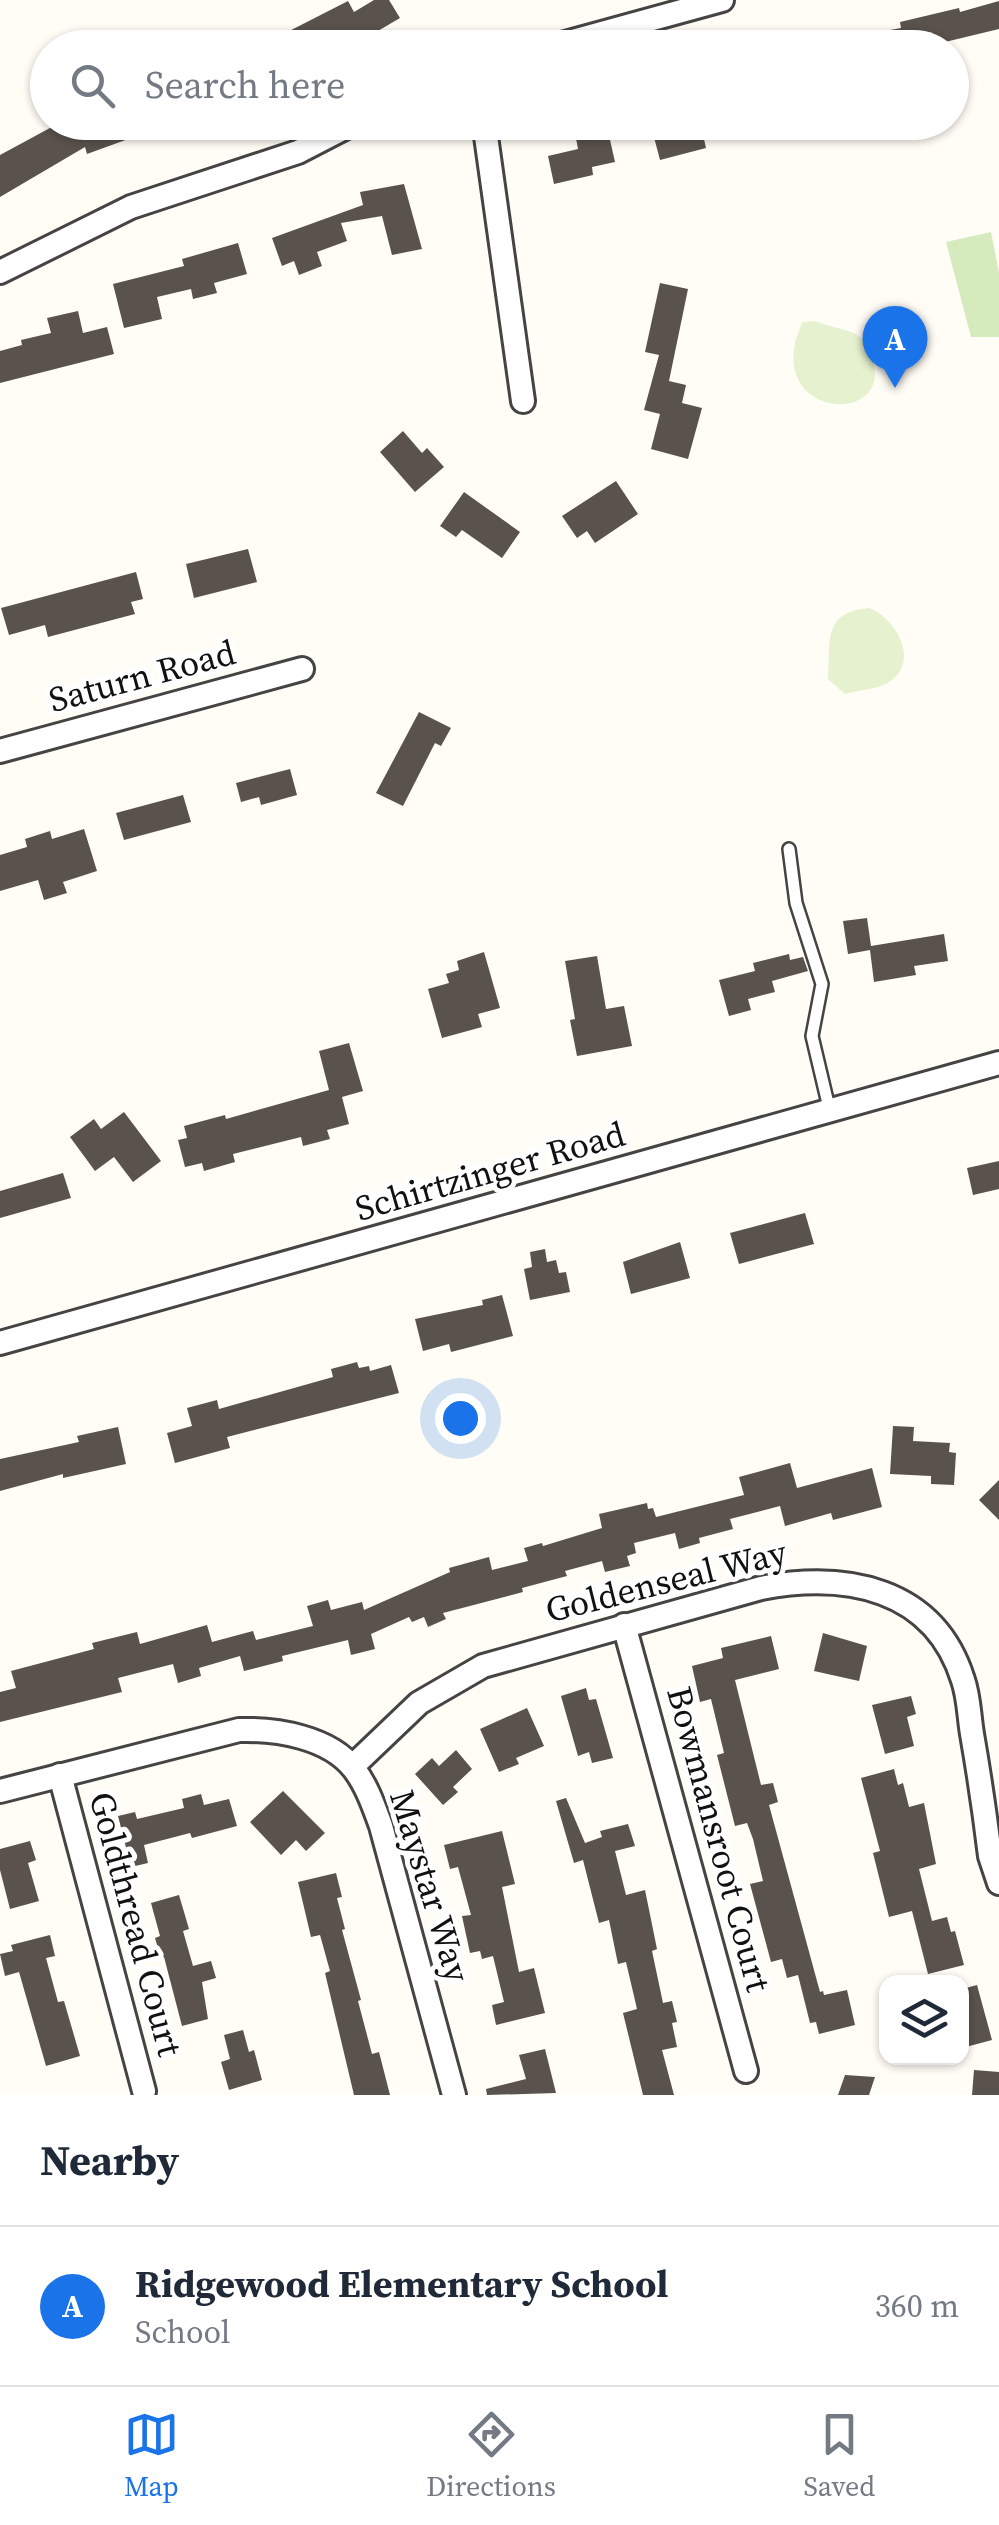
<!DOCTYPE html>
<html lang="en">
<head>
<meta charset="utf-8">
<style>
	body { margin:0; font-family:"Source Serif 4",serif; background:#f2f2f3; color:#1f2937 }
	.controls { position:absolute; right:30px; bottom:30px; display:grid; overflow:hidden; border-radius:20px; box-shadow:0 2px 8px #0004 }
	.controls button { width:90px; height:90px; display:grid; place-items:center; padding:0; border:0; border-bottom:2px solid #e0e1e3; background:#fff; color:#1f2937; font:50px sans-serif }
	.you { position:absolute; left:460px; top:1418px; width:35px; height:35px; margin:-25px; border:8px solid #fff; border-radius:50%; background:#1a73e8; box-shadow:0 0 0 15px #1a73e833 }
	.badge { display:grid; place-items:center; width:65px; height:65px; border-radius:50%; background:#1a73e8; color:#fff; font-size:32px; font-weight:700 }
	.pin { position:absolute; translate:-50% -82px; filter:drop-shadow(0 2px 5px #0008) }
	.pin::after { content:''; position:absolute; top:52px; width:35px; height:30px; background:inherit; clip-path:polygon(0 0,100% 0,50% 100%) }
	.list { margin:0; padding:0; list-style:none }
	h2 { display:flex; justify-content:space-between; align-items:center; height:130px; margin:0; padding:0 40px; font-size:42px }
	h2 small { font-size:32px; font-weight:400; color:#747a83 }
	.list li { display:grid; grid-template-columns:65px 1fr auto; gap:30px; align-items:center; box-sizing:border-box; height:160px; padding:0 40px; border-top:2px solid #e0e1e3 }
	.list b { display:block; font-size:38px; white-space:nowrap }
	.list p { margin:0; font-size:32px; white-space:nowrap; color:#747a83 }
	.list em { font-size:32px; font-style:normal; color:#747a83 }
	.icon { flex:none; width:55px; height:55px; fill:none; stroke:currentColor; stroke-width:2; stroke-linecap:round; stroke-linejoin:round }
	.map { position:relative; flex:none; width:999px; height:2095px; overflow:hidden }
	.search { position:absolute; background:#fff; box-shadow:0 2px 8px #0004; left:30px; right:30px; top:30px; height:110px; display:flex; align-items:center; gap:25px; box-sizing:border-box; padding:0 35px; border-radius:55px; color:#747a83; font-size:38px }
	.sheet { height:290px; background:#fff }
	nav { display:flex; justify-content:space-around; align-items:center; box-sizing:border-box; height:140px; border-top:2px solid #e0e1e3; background:#fff; font-size:28px; color:#747a83 }
	nav a { display:grid; justify-items:center; gap:5px }
	nav .on { color:#1a73e8 }
	.map>svg:first-child { display:block }
	.green { fill:#d5ebbd }
	.pitch { fill:#e6f2cf }
	.building { fill:#5a524d }
	.lines { fill:none; stroke-linecap:round; stroke-linejoin:round }
	.service-casing { stroke:#444; stroke-width:16 }
	.minor-casing { stroke:#444; stroke-width:28 }
	.service { stroke:#fff; stroke-width:11 }
	.minor { stroke:#fff; stroke-width:22 }
	.labels { text-anchor:middle; stroke-width:10; stroke-linejoin:round; paint-order:stroke }
	.street-label { font-size:35px; fill:#111; stroke:#fff }
</style>
</head>
<body>
<div class="map">
<svg width="999" height="2095" viewBox="0 0 999 2095">
	<rect width="100%" height="100%" fill="#fffdf5"/>
	<path class="green" d="M991,232L999,273V337H971L946,242Z"/>
	<g class="pitch">
		<path d="M816,321C829,328 849,328 860,337C868,344 872,354 874,365C886,423 779,417 795,344C796,337 800,329 802,322Z"/>
		<path d="M869,608C894,617 920,658 892,680C882,689 858,690 845,694L828,679C831,641 822,612 869,608Z"/>
	</g>
	<g class="building">
		<path d="M374,0H389L400,18L349,48H256L348,1L354,12Z"/>
		<path d="M999,1V29L920,48H842L841,39L901,28L900,22L959,8L960,12Z"/>
		<path d="M61,122H125L131,138L87,154L85,147L0,197V155Z"/>
		<path d="M573,122H606L615,162L592,167L593,175L554,184L548,156L578,149Z"/>
		<path d="M650,122H700L706,148L660,160Z"/>
		<path d="M404,184L422,249L392,255L382,216L341,223L347,241L317,252L322,266L299,275L294,261L282,266L272,238L363,205L360,192Z"/>
		<path d="M238,243L247,274L214,283L217,293L193,299L191,289L157,297L162,319L124,328L113,284L184,266L182,259Z"/>
		<path d="M660,283L688,289L669,381L686,385L682,403L702,408L688,459L651,449L660,414L644,410L659,355L645,352Z"/>
		<path d="M78,311L83,333L107,327L114,354L0,383V351L22,345L21,340L51,333L47,318Z"/>
		<path d="M403,431L422,453L427,448L444,467L415,492L380,452Z"/>
		<path d="M616,481L638,514L595,543L587,531L577,538L562,516Z"/>
		<path d="M464,492L520,532L502,558L462,530L456,537L440,526Z"/>
		<path d="M248,549L257,582L194,598L186,564Z"/>
		<path d="M136,572L143,599L131,602L135,614L48,637L45,625L9,635L1,608Z"/>
		<path d="M419,712L451,728L441,746L435,743L403,806L376,793Z"/>
		<path d="M290,769L297,795L261,805L259,797L241,802L236,783Z"/>
		<path d="M183,795L191,822L124,840L116,813Z"/>
		<path d="M84,829L97,871L63,882L67,893L44,900L38,880L0,891V855L27,847L25,839L50,831L52,839Z"/>
		<path d="M867,918L871,946L944,934L948,961L914,966L916,975L874,982L870,950L848,954L843,921Z"/>
		<path d="M484,952L500,1008L478,1014L482,1027L442,1038L428,989L449,983L446,974L459,970L457,961Z"/>
		<path d="M789,954L790,960L803,957L808,971L772,981L775,992L748,999L751,1010L729,1016L719,980L755,971L753,963Z"/>
		<path d="M597,956L606,1009L624,1006L632,1046L577,1056L570,1020L575,1019L565,961Z"/>
		<path d="M349,1043L363,1091L342,1097L349,1124L327,1130L330,1139L303,1146L301,1137L233,1154L235,1162L204,1171L202,1163L185,1167L178,1140L187,1138L184,1126L225,1115L226,1119L329,1090L319,1051Z"/>
		<path d="M124,1112L161,1161L133,1182L114,1157L95,1171L70,1137L94,1119L101,1129Z"/>
		<path d="M999,1161V1189L973,1195L967,1168Z"/>
		<path d="M63,1173L71,1198L0,1218V1191Z"/>
		<path d="M805,1213L814,1244L739,1264L730,1233Z"/>
		<path d="M680,1242L690,1278L631,1294L623,1262Z"/>
		<path d="M545,1249L547,1262L556,1260L559,1273L566,1272L570,1292L530,1300L524,1269L532,1267L530,1252Z"/>
		<path d="M502,1295L513,1336L451,1352L449,1344L423,1351L415,1319L483,1305L482,1300Z"/>
		<path d="M357,1362L359,1368L369,1366L370,1371L391,1365L399,1393L227,1437L230,1448L175,1463L167,1433L192,1426L187,1408L217,1400L219,1409L333,1377L331,1369Z"/>
		<path d="M893,1426L914,1427L913,1441L950,1443L949,1452L956,1453L954,1485L931,1484V1476L890,1474Z"/>
		<path d="M118,1427L126,1464L63,1478V1474L0,1491V1459L79,1442L77,1436Z"/>
		<path d="M790,1463L797,1488L872,1468L882,1507L833,1520L831,1513L785,1526L780,1506L730,1519L733,1529L699,1538L700,1543L679,1549L675,1533L634,1543L636,1553L627,1556L630,1566L605,1572L602,1561L565,1571L567,1576L522,1588L523,1592L443,1613L446,1619L428,1627L424,1617L412,1622L409,1617L371,1634L375,1649L351,1655L348,1640L282,1656L283,1661L244,1671L240,1656L199,1668L201,1676L178,1683L173,1664L118,1678L122,1692L0,1722V1692L16,1688L11,1671L94,1649L92,1643L137,1632L140,1644L207,1625L212,1642L253,1631L256,1640L313,1626L307,1606L328,1600L331,1610L362,1602L364,1610L450,1572L449,1568L489,1557L492,1570L528,1561L524,1548L542,1543L543,1546L602,1528L599,1514L647,1503L648,1509L653,1508L656,1517L744,1495L739,1477Z"/>
		<path d="M999,1480V1520L979,1500Z"/>
		<path d="M823,1633L867,1646L859,1681L814,1671Z"/>
		<path d="M771,1636L779,1669L735,1680L761,1785L773,1783L778,1802L769,1805L820,1992L823,1991L824,1995L847,1990L855,2025L819,2034L816,2022L810,2023L798,1975L787,1978L782,1959L771,1962L750,1884L763,1881L753,1839L747,1823L735,1826L717,1755L724,1753L711,1699L700,1702L692,1666L723,1658L721,1648Z"/>
		<path d="M586,1688L589,1700L596,1699L613,1758L592,1763L589,1752L578,1756L561,1696Z"/>
		<path d="M911,1696L916,1714L907,1717L914,1746L885,1754L872,1705Z"/>
		<path d="M527,1708L544,1746L516,1758L519,1764L499,1772L480,1729Z"/>
		<path d="M456,1750L472,1769L453,1787L458,1792L443,1805L415,1774L432,1758L439,1766Z"/>
		<path d="M894,1769L898,1785L903,1783L909,1807L924,1803L936,1864L919,1869L932,1921L947,1917L951,1932L955,1931L964,1965L928,1974L912,1911L889,1917L873,1853L880,1851L861,1778Z"/>
		<path d="M283,1791L325,1833L306,1851L296,1840L281,1855L250,1822Z"/>
		<path d="M201,1794L204,1805L229,1799L237,1826L192,1838L190,1833L144,1845L148,1863L131,1867L118,1816L135,1812L137,1819L184,1808L182,1799Z"/>
		<path d="M566,1798L585,1843L602,1837L600,1831L628,1824L635,1846L615,1851L626,1895L645,1890L657,1949L652,1951L663,2003L672,2001L677,2022L672,2023L677,2047L662,2050L674,2095H643L623,2013L637,2009L626,1962L618,1964L609,1920L599,1923L583,1860L574,1863L556,1801Z"/>
		<path d="M502,1831L515,1884L502,1887L519,1972L534,1968L545,2013L496,2025L492,2005L504,2002L493,1956L482,1959L480,1951L470,1953L462,1916L471,1915L458,1867L450,1869L444,1845Z"/>
		<path d="M30,1841L36,1860L28,1863L39,1901L10,1909L0,1870V1849Z"/>
		<path d="M336,1873L342,1897L337,1898L345,1929L342,1930L361,2000L358,2001L372,2054L379,2052L390,2095H354L325,1973L330,1971L320,1935L311,1937L298,1882Z"/>
		<path d="M179,1895L189,1929L183,1931L193,1966L211,1961L216,1978L202,1982L208,2019L182,2026L164,1957L161,1958L155,1938L160,1936L151,1903Z"/>
		<path d="M50,1935L55,1956L46,1958L58,2002L64,2001L80,2056L46,2066L19,1972L5,1976L0,1954L13,1951L11,1945Z"/>
		<path d="M977,1985L992,2040L962,2048V1989Z"/>
		<path d="M243,2030L249,2052L254,2050L262,2080L229,2090L221,2062L230,2059L224,2035Z"/>
		<path d="M545,2049L556,2093L487,2095L486,2089L526,2079L519,2055Z"/>
		<path d="M974,2070L999,2072V2095H972Z"/>
		<path d="M845,2075L875,2077L869,2095H838Z"/>
	</g>
	<g class="lines">
		<g class="service-casing">
			<path id="service" d="M789,849L796,903L822,984L812,1036L830,1112"/>
		</g>
		<g class="minor-casing">
			<g id="minor">
				<path d="M547,48L722,0"/>
				<path d="M484,122L523,401"/>
				<path d="M0,272L131,207L298,152L356,122"/>
				<path d="M0,751L302,669"/>
				<path d="M0,1343L999,1063"/>
				<path d="M624,1625L746,2071"/>
				<path d="M353,1766L419,1703L483,1666L761,1588C845,1572 934,1587 963,1680C969,1697 969,1716 972,1734C979,1774 985,1815 990,1856L999,1883"/>
				<path d="M60,1775L144,2091"/>
				<path d="M0,1791L239,1730C277,1729 329,1737 354,1769C367,1786 374,1807 381,1826L454,2095"/>
			</g>
		</g>
		<use href="#service" class="service"/>
		<use href="#minor" class="minor"/>
	</g>
	<g class="labels">
		<g class="street-label">
			<text transform="translate(142 676) rotate(-15)" y="12">Saturn Road</text>
			<text transform="translate(490 1171) rotate(-16)" y="12">Schirtzinger Road</text>
			<text transform="translate(666 1581) rotate(-14)" y="12">Goldenseal Way</text>
			<text transform="translate(719 1839) rotate(75)" y="12">Bowmansroot Court</text>
			<text transform="translate(430 1886) rotate(73)" y="12">Maystar Way</text>
			<text transform="translate(136 1924) rotate(75)" y="12">Goldthread Court</text>
		</g>
	</g>
</svg>
<div class="controls">
<button><svg class="icon" aria-label="layers" viewBox="0 0 24 24"><path d="M12 4l9 5-9 5-9-5zM3 14l9 5 9-5"/></svg></button>
</div>
<div class="you"></div>
<div class="pin badge" style="left:895px;top:388px">A</div>
<div class="search"><svg class="icon" aria-label="search" viewBox="0 0 24 24"><circle cx="10" cy="10" r="6"/><path d="M15 15l6 6"/></svg>Search here</div>
</div>
<section class="sheet">
<h2>Nearby<small></small></h2>
<ul class="list">
<li><span class="badge">A</span><div><b>Ridgewood Elementary School</b><p>School</p></div><em>360 m</em></li>
</ul>
</section>
<nav>
<a class="on"><svg class="icon" aria-label="map" viewBox="0 0 24 24"><path d="M3 6l6-2 6 2 6-2v14l-6 2-6-2-6 2zM9 4v14M15 6v14"/></svg>Map</a>
<a><svg class="icon" aria-label="directions" viewBox="0 0 24 24"><path d="M12 3l9 9-9 9-9-9zM9 14v-3h6M13 9l2 2-2 2"/></svg>Directions</a>
<a><svg class="icon" aria-label="saved" viewBox="0 0 24 24"><path d="M7 4h10v16l-5-4-5 4z"/></svg>Saved</a>
</nav>
</body>
</html>
